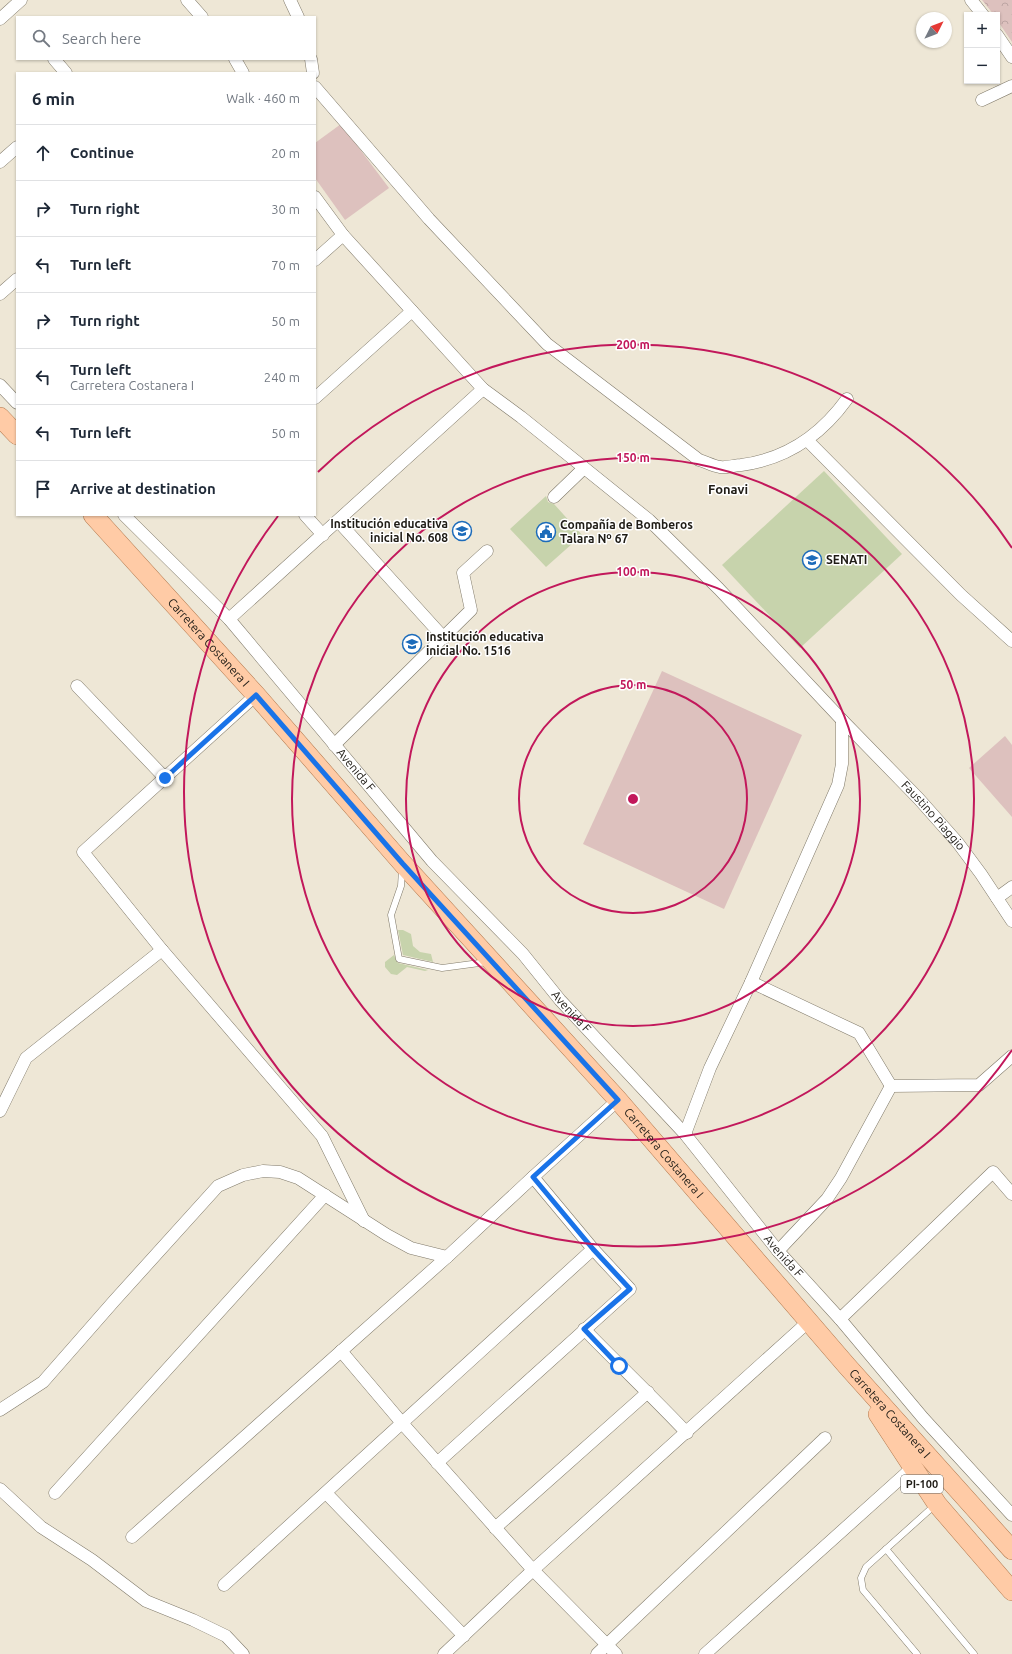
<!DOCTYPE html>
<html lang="en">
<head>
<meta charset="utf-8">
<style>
	body { margin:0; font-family:Ubuntu,sans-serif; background:#f2f2f3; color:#1f2937 }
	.controls { position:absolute; right:12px; top:12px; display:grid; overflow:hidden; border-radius:0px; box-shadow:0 1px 3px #0004 }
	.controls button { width:36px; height:36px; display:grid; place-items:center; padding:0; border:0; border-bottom:1px solid #e0e1e3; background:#fff; color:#1f2937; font:20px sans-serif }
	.compass { position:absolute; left:916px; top:12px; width:36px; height:36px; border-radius:50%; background:#fff; box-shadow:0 1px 3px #0004; rotate:48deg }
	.stop { position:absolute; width:12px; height:12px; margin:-9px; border:3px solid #1a73e8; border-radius:50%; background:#fff }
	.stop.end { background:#1a73e8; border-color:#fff; box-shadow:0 1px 4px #0008 }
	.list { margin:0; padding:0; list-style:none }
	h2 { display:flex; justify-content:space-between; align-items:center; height:52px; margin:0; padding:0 16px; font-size:17px }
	h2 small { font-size:13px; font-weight:400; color:#747a83 }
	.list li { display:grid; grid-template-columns:26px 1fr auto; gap:12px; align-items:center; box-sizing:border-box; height:56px; padding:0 16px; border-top:1px solid #e0e1e3 }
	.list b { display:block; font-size:15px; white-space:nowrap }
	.list p { margin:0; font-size:13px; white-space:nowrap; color:#747a83 }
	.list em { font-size:13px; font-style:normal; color:#747a83 }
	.icon { flex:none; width:22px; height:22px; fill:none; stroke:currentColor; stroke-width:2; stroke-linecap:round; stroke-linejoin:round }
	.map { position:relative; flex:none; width:1012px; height:1654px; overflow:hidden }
	.search { position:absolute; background:#fff; box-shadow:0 1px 3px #0004; left:16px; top:16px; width:300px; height:44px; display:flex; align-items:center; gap:10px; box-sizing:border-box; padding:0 14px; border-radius:0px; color:#747a83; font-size:15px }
	.panel { position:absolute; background:#fff; box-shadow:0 1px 3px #0004; left:16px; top:72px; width:300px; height:444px; border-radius:0px }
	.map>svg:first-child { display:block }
	.park { fill:url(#park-crowns) }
	.pitch { fill:#ddc1be }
	.building { fill:#c7d3ac }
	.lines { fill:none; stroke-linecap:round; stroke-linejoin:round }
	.lane-casing { stroke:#807a6a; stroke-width:7 }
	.street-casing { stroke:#807a6a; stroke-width:13 }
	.primary-casing { stroke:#b1784d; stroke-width:20 }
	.lane { stroke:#fff; stroke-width:6 }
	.street { stroke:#fff; stroke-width:12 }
	.primary { stroke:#ffcba6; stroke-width:19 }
	.route { stroke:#1a73e8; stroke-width:5 }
	.ring { fill:none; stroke:#c2185b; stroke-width:2 }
	.labels { text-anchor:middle; stroke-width:3; stroke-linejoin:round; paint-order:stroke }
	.shield { fill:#fff; stroke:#62605c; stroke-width:1 }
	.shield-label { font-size:11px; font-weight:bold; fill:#1f1c16 }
	.poi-label { font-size:12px; font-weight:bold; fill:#1f1c16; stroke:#fff; text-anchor:start }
	.street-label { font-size:12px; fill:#1f1c16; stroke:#fff }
	.neighbourhood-label { font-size:13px; font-weight:bold; fill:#1f1c16; stroke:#fff }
	.centre { fill:#c2185b; stroke:#fff; stroke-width:2 }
	.ring-label { font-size:12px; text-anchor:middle; font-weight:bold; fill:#c2185b; stroke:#fff; stroke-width:3; stroke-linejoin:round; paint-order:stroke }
</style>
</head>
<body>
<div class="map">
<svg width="1012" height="1654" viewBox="0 0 1012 1654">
	<defs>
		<pattern id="park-crowns" width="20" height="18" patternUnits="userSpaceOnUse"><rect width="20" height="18" fill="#ddc1be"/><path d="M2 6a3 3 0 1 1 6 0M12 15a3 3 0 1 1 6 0" fill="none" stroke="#bda5a3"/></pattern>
	</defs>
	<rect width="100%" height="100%" fill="#eee7d6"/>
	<path class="park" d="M982,0H1012V42L997,20V15H994Z"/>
	<g class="pitch">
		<path d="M341,124L389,188L345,220L315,178V143Z"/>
		<path d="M662,671L802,735L724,909L583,844Z"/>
		<path d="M1005,736L1012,745V817L969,768Z"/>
	</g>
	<g class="building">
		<path d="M824,471L902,554L800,648L722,565Z"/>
		<path d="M546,496L548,502L554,504L582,535L546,567L510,529Z"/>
		<path d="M398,930H403L411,934L413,946L420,952L431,954L433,962L403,955Z"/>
		<path d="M394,955L398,963L428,970L425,971L407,967L397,975L391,974L385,967V962Z"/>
	</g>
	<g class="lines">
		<g class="lane-casing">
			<g id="lane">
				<path d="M402,870L401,886L391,915L399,959L442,968L487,962"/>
				<path d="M886,1549L974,1654"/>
				<path d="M917,1654L863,1590L861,1578L866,1567L935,1505"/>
			</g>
		</g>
		<g class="street-casing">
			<g id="street">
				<path d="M187,0L202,17"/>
				<path d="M290,0L298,17"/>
				<path d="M971,0L983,15"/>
				<path d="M0,19L21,0"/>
				<path d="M997,35L1012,57"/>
				<path d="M54,59L66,73"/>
				<path d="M235,59L243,73"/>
				<path d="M311,59L313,73"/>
				<path d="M315,87L429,219L547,344L699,460C706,462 713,466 720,467C727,468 735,465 741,465C787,459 821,435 847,399"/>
				<path d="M982,100L1012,86"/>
				<path d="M0,162L17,147"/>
				<path id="s1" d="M315,197L343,235L483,389L521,417L649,520L719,589L842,720L919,799L958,843L981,874L1012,921"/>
				<path d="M315,260L343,235"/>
				<path d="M0,294L17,279"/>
				<path d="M0,385L17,403"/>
				<path d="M315,398L412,311"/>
				<path d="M808,441L961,595L1012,641"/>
				<path d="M554,497L583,469"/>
				<path id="s2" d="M124,515L229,619L432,861L523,954L560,1000L685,1134L778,1251L840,1319L923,1418L1012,1515"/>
				<path d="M305,515L323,535"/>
				<path d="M338,521L444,638"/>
				<path d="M229,619L483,389"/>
				<path d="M77,686L165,778"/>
				<path d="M256,695L83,852L162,950L322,1136L364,1221"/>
				<path d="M334,745L471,610L463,573L487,551"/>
				<path d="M997,898L1012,887"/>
				<path d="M751,982L859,1033L891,1086L979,1085L1012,1056"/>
				<path d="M0,1111L26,1058L162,950"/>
				<path d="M685,1134L710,1068L751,982L838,785L842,764V720"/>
				<path d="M778,1251L827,1199L841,1178L891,1086"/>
				<path d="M840,1319L993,1172L1012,1194"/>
				<path d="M584,1329C618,1364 653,1397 687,1433"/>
				<path d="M341,1351L402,1423L533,1570L616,1654"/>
				<path d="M0,1410L43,1382L114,1301L218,1186L243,1175L263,1171L280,1172L298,1178L387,1235L411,1248L447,1257"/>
				<path d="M437,1463L630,1289L593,1249L533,1177"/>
				<path d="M0,1489L41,1527L92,1560L146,1601L193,1620L226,1636L243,1654"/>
				<path d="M55,1493L325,1195"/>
				<path d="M326,1493L464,1636"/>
				<path d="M495,1528L648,1392"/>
				<path d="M132,1537L447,1257L533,1177L618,1100"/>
				<path d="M224,1585L593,1249"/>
				<path d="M444,1654L533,1570L808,1322"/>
				<path d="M597,1654L825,1438"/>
				<path d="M705,1654L912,1468"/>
			</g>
		</g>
		<g class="primary-casing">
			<g id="primary">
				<path d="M0,417L17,435"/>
				<path id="s3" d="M93,515L256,695L403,864L618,1100L847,1366L1012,1550"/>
				<path d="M878,1414L937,1504L1012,1591"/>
			</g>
		</g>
		<use href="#lane" class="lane"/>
		<use href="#street" class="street"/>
		<use href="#primary" class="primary"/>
	</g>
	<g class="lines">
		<path class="route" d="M165,778L256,695L403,864L618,1100L533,1177L593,1249L630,1289L584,1329L619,1366"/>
	</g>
	<g class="ring">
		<circle cx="633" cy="799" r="114"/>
		<circle cx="633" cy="799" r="227"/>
		<circle cx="633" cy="799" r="341"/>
		<path d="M1012 1050A454 454 0 1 1 278 516M318 472A454 454 0 0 1 1012 548"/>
	</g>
	<defs>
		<g id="school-ring" transform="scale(1)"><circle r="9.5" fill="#fff" stroke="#1c6bba" stroke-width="1.5"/><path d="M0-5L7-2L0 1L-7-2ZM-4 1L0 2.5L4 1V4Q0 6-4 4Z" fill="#1c6bba"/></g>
		<g id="civic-ring" transform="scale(1)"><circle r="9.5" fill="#fff" stroke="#1c6bba" stroke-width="1.5"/><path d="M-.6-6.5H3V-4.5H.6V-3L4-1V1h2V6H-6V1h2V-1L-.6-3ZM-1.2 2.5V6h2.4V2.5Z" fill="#1c6bba"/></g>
		<g id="university-ring" transform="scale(1)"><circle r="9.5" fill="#fff" stroke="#1c6bba" stroke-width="1.5"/><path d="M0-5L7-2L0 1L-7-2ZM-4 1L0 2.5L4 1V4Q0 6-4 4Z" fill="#1c6bba"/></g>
	</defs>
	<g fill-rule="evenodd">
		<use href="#school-ring" x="462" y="531"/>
		<use href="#civic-ring" x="546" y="532"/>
		<use href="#university-ring" x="812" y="560"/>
		<use href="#school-ring" x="412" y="644"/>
	</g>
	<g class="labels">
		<rect class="shield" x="901" y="1475" width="42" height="18" rx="3"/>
		<g class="shield-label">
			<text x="922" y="1488">PI-100</text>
		</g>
		<g class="poi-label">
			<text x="448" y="528" text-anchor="end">Institución educativa<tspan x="448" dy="14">inicial No. 608</tspan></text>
			<text x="560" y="529">Compañía de Bomberos<tspan x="560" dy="14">Talara Nº 67</tspan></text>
			<text x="826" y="564">SENATI</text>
			<text x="426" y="641">Institución educativa<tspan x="426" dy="14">inicial No. 1516</tspan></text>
		</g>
		<g class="street-label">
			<text dy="4" stroke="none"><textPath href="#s3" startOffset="172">Carretera Costanera I</textPath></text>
			<text dy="4" stroke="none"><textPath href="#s2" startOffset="345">Avenida F</textPath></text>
			<text dy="4" stroke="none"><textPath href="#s1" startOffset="877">Faustino Piaggio</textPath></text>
			<text dy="4" stroke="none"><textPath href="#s2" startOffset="669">Avenida F</textPath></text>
			<text dy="4" stroke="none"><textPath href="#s3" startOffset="856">Carretera Costanera I</textPath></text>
			<text dy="4" stroke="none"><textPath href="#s2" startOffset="993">Avenida F</textPath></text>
			<text dy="4" stroke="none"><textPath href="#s3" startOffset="1201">Carretera Costanera I</textPath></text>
		</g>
		<g class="neighbourhood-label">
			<text x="728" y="494">Fonavi</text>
		</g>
	</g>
	<circle cx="633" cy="799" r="6" class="centre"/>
	<g class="ring-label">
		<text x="633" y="349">200 m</text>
		<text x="633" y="462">150 m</text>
		<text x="633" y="576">100 m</text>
		<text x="633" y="689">50 m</text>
	</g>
</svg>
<div class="controls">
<button>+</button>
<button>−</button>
</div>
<svg class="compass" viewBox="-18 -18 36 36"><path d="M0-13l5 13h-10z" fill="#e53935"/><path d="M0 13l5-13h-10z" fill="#747a83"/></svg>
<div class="stop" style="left:619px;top:1366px"></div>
<div class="stop end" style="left:165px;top:778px"></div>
<div class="search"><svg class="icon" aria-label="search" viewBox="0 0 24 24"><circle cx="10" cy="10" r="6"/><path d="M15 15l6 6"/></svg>Search here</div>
<section class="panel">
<h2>6 min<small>Walk · 460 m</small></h2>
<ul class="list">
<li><svg class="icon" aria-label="ahead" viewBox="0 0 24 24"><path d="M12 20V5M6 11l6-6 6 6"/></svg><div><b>Continue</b></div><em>20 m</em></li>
<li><svg class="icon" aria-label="right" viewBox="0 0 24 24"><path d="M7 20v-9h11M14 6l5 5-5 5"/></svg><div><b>Turn right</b></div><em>30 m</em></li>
<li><svg class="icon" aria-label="left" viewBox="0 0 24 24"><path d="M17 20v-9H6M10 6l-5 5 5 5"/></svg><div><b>Turn left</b></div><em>70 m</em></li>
<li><svg class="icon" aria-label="right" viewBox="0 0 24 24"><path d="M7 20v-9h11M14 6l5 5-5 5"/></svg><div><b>Turn right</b></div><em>50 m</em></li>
<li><svg class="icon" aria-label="left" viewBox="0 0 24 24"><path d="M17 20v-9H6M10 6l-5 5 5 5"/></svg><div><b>Turn left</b><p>Carretera Costanera I</p></div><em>240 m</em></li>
<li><svg class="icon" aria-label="left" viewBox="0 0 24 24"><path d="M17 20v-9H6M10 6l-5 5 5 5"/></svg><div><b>Turn left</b></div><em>50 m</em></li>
<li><svg class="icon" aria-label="arrive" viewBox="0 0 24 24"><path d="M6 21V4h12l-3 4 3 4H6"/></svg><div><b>Arrive at destination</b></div></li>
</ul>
</section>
</div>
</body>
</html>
